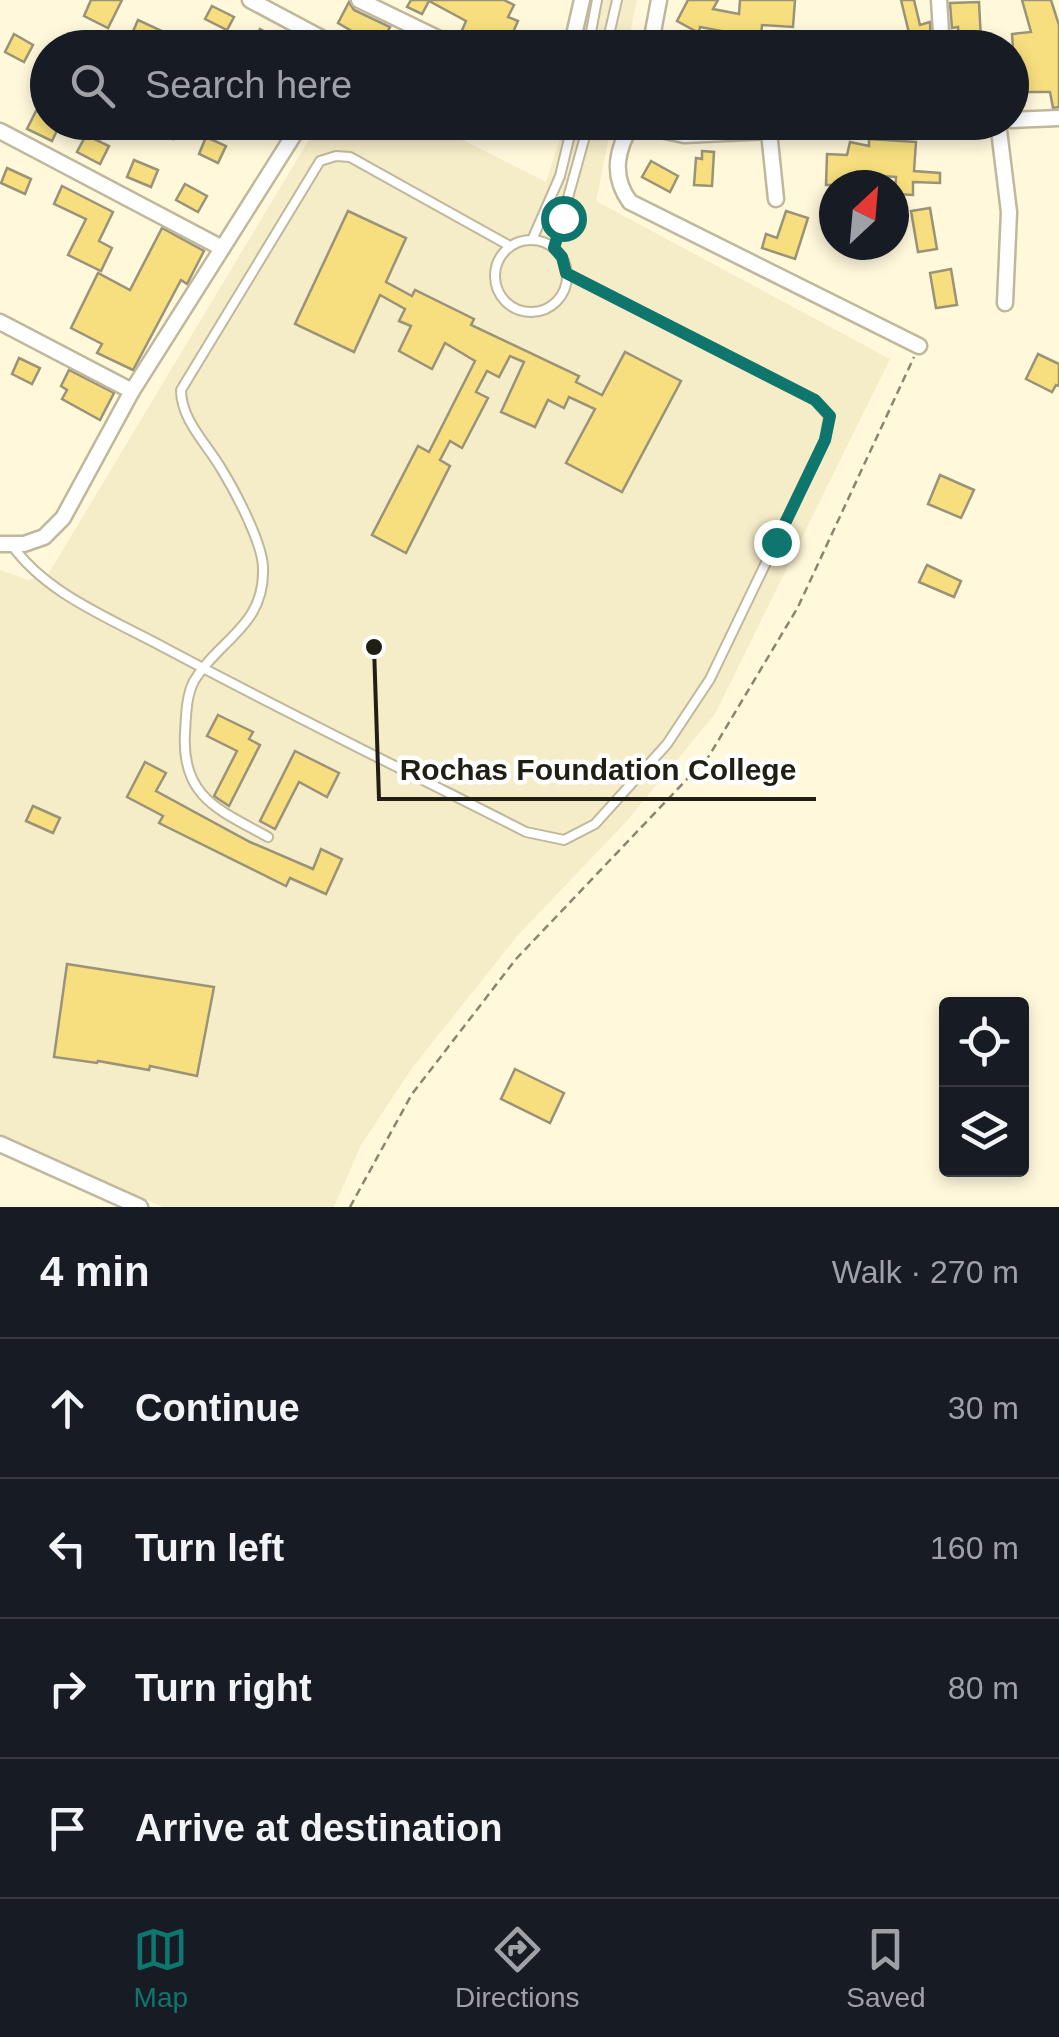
<!DOCTYPE html>
<html lang="en">
<head>
<meta charset="utf-8">
<style>
	body { margin:0; font-family:Helvetica,sans-serif; background:#20242c; color:#f1f3f6 }
	.controls { position:absolute; right:30px; bottom:30px; display:grid; overflow:hidden; border-radius:10px; box-shadow:0 5px 15px #0003 }
	.controls button { width:90px; height:90px; display:grid; place-items:center; padding:0; border:0; border-bottom:2px solid #363941; background:#171b24; color:#f1f3f6; font:50px sans-serif }
	.compass { position:absolute; left:819px; top:170px; width:90px; height:90px; border-radius:50%; background:#171b24; box-shadow:0 5px 15px #0003; rotate:26deg }
	.stop { position:absolute; width:30px; height:30px; margin:-22px; border:8px solid #0f766e; border-radius:50%; background:#fff }
	.stop.end { background:#0f766e; border-color:#fff; box-shadow:0 2px 10px #0008 }
	.list { margin:0; padding:0; list-style:none }
	h2 { display:flex; justify-content:space-between; align-items:center; height:130px; margin:0; padding:0 40px; font-size:42px }
	h2 small { font-size:32px; font-weight:400; color:#9ea1a6 }
	.list li { display:grid; grid-template-columns:65px 1fr auto; gap:30px; align-items:center; box-sizing:border-box; height:140px; padding:0 40px; border-top:2px solid #363941 }
	.list b { display:block; font-size:38px; white-space:nowrap }
	.list em { font-size:32px; font-style:normal; color:#9ea1a6 }
	.icon { flex:none; width:55px; height:55px; fill:none; stroke:currentColor; stroke-width:2; stroke-linecap:round; stroke-linejoin:round }
	.map { position:relative; flex:none; width:1059px; height:1207px; overflow:hidden }
	.search { position:absolute; background:#171b24; box-shadow:0 5px 15px #0003; left:30px; right:30px; top:30px; height:110px; display:flex; align-items:center; gap:25px; box-sizing:border-box; padding:0 35px; border-radius:55px; color:#9ea1a6; font-size:38px }
	.sheet { height:690px; background:#171b24 }
	nav { display:flex; justify-content:space-around; align-items:center; box-sizing:border-box; height:140px; border-top:2px solid #363941; background:#171b24; font-size:28px; color:#9ea1a6 }
	nav a { display:grid; justify-items:center; gap:5px }
	nav .on { color:#0f766e }
	.map>svg:first-child { display:block }
	.built { fill:#f5ecc8 }
	.building { fill:#f7df7f; stroke:#9a9379; stroke-width:2.5 }
	.lines { fill:none; stroke-linecap:round; stroke-linejoin:round }
	.lane-casing { stroke:#bfb89c; stroke-width:12 }
	.street-casing { stroke:#bfb89c; stroke-width:19 }
	.path { stroke:#898571; stroke-width:2.5; stroke-dasharray:8 5; stroke-linecap:butt }
	.lane { stroke:#fff; stroke-width:8 }
	.street { stroke:#fff; stroke-width:14 }
	.route { stroke:#0f766e; stroke-width:12 }
	.leader { fill:none; stroke:#211f14; stroke-width:4 }
	.callout-dot { fill:#211f14; stroke:#fff; stroke-width:4 }
	.callout-label { font-size:30px; text-anchor:middle; font-weight:bold; fill:#211f14; stroke:#fff; stroke-width:9; stroke-linejoin:round; paint-order:stroke }
</style>
</head>
<body>
<div class="map">
<svg width="1059" height="1207" viewBox="0 0 1059 1207">
	<rect width="100%" height="100%" fill="#fff8db"/>
	<g class="built">
		<path d="M591,0H637L627,47L581,48Z"/>
		<path d="M319,123H430L546,182L565,123H612L596,201L890,359L715,714L625,823L518,935L412,1068L361,1145L334,1207H163L0,1134V570L28,580L49,573Z"/>
	</g>
	<g class="building">
		<path d="M91,0H122L108,28L84,16Z"/>
		<path d="M411,0H504L514,5L508,17L518,21L510,39L500,34L493,48H486L460,35L466,21L429,1L422,14L407,7Z"/>
		<path d="M688,0H718L713,9L739,14L740,0H795L793,27L762,25L760,48H749L750,40L736,39L737,34L700,27L699,33L677,21Z"/>
		<path d="M901,0H914L920,25L930,22L931,48H885L910,37Z"/>
		<path d="M1022,0H1051L1059,25V107L1053,108L1050,92H1016L1012,34L1031,32Z"/>
		<path d="M349,2L354,10L390,27L379,47L338,23Z"/>
		<path d="M979,2L981,40L959,42L958,27L952,28L950,3Z"/>
		<path d="M212,6L234,17L227,30L205,19Z"/>
		<path d="M138,20L162,31L155,47L131,36Z"/>
		<path d="M260,29L294,48H251Z"/>
		<path d="M14,34L33,45L24,62L5,52Z"/>
		<path d="M36,111L48,117V122H61L52,141L27,129Z"/>
		<path d="M137,122H181L173,139Z"/>
		<path d="M86,135L109,146L100,164L77,152Z"/>
		<path d="M206,137L226,146L218,163L199,154Z"/>
		<path d="M869,139L916,142L914,171L940,173V183L913,182V195L895,194L896,177L865,175V185H826L827,154L847,155L850,142L869,146Z"/>
		<path d="M702,151L714,152L712,186L694,185L696,158L702,159Z"/>
		<path d="M134,160L158,170L151,187L127,177Z"/>
		<path d="M651,161L678,176L670,192L642,177Z"/>
		<path d="M7,168L31,179L25,194L1,183Z"/>
		<path d="M185,184L207,196L198,212L176,200Z"/>
		<path d="M62,186L113,212L99,241L112,248L101,271L68,255L86,219L54,204Z"/>
		<path d="M930,208L937,249L918,252L911,211Z"/>
		<path d="M348,211L406,238L386,282L412,296L415,290L474,319L471,325L579,376L576,382L602,395L625,352L681,381L622,492L566,463L595,409L569,397L564,408L548,400L535,427L501,412L524,362L510,356L499,377L487,371L476,392L488,398L462,448L450,441L440,460L450,466L406,553L372,535L418,446L429,452L475,361L445,343L432,369L399,351L411,326L399,321L405,309L380,295L354,352L295,324Z"/>
		<path d="M786,211L808,218L795,259L762,248L766,234L777,238Z"/>
		<path d="M162,228L204,251L187,284L181,280L133,370L97,353L102,344L71,328L98,273L130,290Z"/>
		<path d="M951,269L957,305L936,308L930,273Z"/>
		<path d="M1038,354L1059,364V386L1056,385L1052,392L1026,379Z"/>
		<path d="M19,358L40,368L32,384L12,374Z"/>
		<path d="M69,370L114,393L100,420L62,399L67,390L61,386Z"/>
		<path d="M940,475L974,490L961,518L928,504Z"/>
		<path d="M927,565L961,581L954,597L919,582Z"/>
		<path d="M218,715L253,732L249,739L260,745L229,806L214,796L237,751L207,736Z"/>
		<path d="M295,751L339,773L327,797L299,782L275,829L260,821Z"/>
		<path d="M145,762L166,773L156,791L250,842L313,869L321,849L342,859L326,894L290,878L286,886L159,823L163,816L127,797Z"/>
		<path d="M33,806L60,818L53,833L26,821Z"/>
		<path d="M67,964L214,987L197,1076L150,1066L149,1070L98,1061L97,1063L54,1057Z"/>
		<path d="M515,1069L564,1093L550,1123L501,1099Z"/>
	</g>
	<g class="lines">
		<g class="lane-casing">
			<g id="lane">
				<path d="M588,48L597,0"/>
				<path d="M606,48L617,0"/>
				<path d="M532,240L560,176L573,122"/>
				<circle cx="531" cy="276" r="36"/>
				<path d="M554,248L589,122"/>
				<path d="M11,544C47,595 112,619 167,649C285,712 406,771 526,832L564,840L595,824L667,744L710,679L825,440L829,416L815,400L566,273"/>
				<path d="M268,837C219,810 181,797 185,733C186,717 186,696 194,681C219,639 265,626 263,568C263,544 235,491 222,470C207,444 181,420 181,390L320,161L336,156L350,157L510,246"/>
			</g>
		</g>
		<g class="street-casing">
			<g id="street">
				<path d="M250,0L340,48"/>
				<path d="M359,0L458,48"/>
				<path d="M939,0L942,48"/>
				<path d="M571,48L582,0"/>
				<path d="M650,48L659,0"/>
				<path d="M1012,120L1059,118"/>
				<path d="M500,122L540,126L542,122"/>
				<path d="M633,122C617,148 610,175 630,202L919,346"/>
				<path d="M998,122L1009,212L1005,303"/>
				<path d="M633,124L684,135L963,122"/>
				<path d="M0,131L222,248"/>
				<path d="M769,132L776,199"/>
				<path d="M0,322L132,391"/>
				<path d="M0,544H24L44,537L63,518L132,391L302,122"/>
				<path d="M0,1144L140,1207"/>
			</g>
		</g>
		<path class="path" d="M350,1207L412,1094L516,959L709,756L798,607L914,357"/>
		<use href="#lane" class="lane"/>
		<use href="#street" class="street"/>
	</g>
	<g class="lines">
		<path class="route" d="M563,218L554,248L562,257L566,273L815,400L830,416L825,440L776,542"/>
	</g>
	<path class="leader" d="M374 647L379 799H816"/>
	<circle class="callout-dot" cx="374" cy="647" r="10"/>
	<g class="callout-label">
		<text x="598" y="780">Rochas Foundation College</text>
	</g>
</svg>
<div class="controls">
<button><svg class="icon" aria-label="locate" viewBox="0 0 24 24"><circle cx="12" cy="12" r="6"/><path d="M12 2v4M12 18v4M2 12h4M18 12h4"/></svg></button>
<button><svg class="icon" aria-label="layers" viewBox="0 0 24 24"><path d="M12 4l9 5-9 5-9-5zM3 14l9 5 9-5"/></svg></button>
</div>
<svg class="compass" viewBox="-18 -18 36 36"><path d="M0-13l5 13h-10z" fill="#e53935"/><path d="M0 13l5-13h-10z" fill="#9ea1a6"/></svg>
<div class="stop" style="left:563px;top:218px"></div>
<div class="stop end" style="left:776px;top:542px"></div>
<div class="search"><svg class="icon" aria-label="search" viewBox="0 0 24 24"><circle cx="10" cy="10" r="6"/><path d="M15 15l6 6"/></svg>Search here</div>
</div>
<section class="sheet">
<h2>4 min<small>Walk · 270 m</small></h2>
<ul class="list">
<li><svg class="icon" aria-label="ahead" viewBox="0 0 24 24"><path d="M12 20V5M6 11l6-6 6 6"/></svg><div><b>Continue</b></div><em>30 m</em></li>
<li><svg class="icon" aria-label="left" viewBox="0 0 24 24"><path d="M17 20v-9H6M10 6l-5 5 5 5"/></svg><div><b>Turn left</b></div><em>160 m</em></li>
<li><svg class="icon" aria-label="right" viewBox="0 0 24 24"><path d="M7 20v-9h11M14 6l5 5-5 5"/></svg><div><b>Turn right</b></div><em>80 m</em></li>
<li><svg class="icon" aria-label="arrive" viewBox="0 0 24 24"><path d="M6 21V4h12l-3 4 3 4H6"/></svg><div><b>Arrive at destination</b></div></li>
</ul>
</section>
<nav>
<a class="on"><svg class="icon" aria-label="map" viewBox="0 0 24 24"><path d="M3 6l6-2 6 2 6-2v14l-6 2-6-2-6 2zM9 4v14M15 6v14"/></svg>Map</a>
<a><svg class="icon" aria-label="directions" viewBox="0 0 24 24"><path d="M12 3l9 9-9 9-9-9zM9 14v-3h6M13 9l2 2-2 2"/></svg>Directions</a>
<a><svg class="icon" aria-label="saved" viewBox="0 0 24 24"><path d="M7 4h10v16l-5-4-5 4z"/></svg>Saved</a>
</nav>
</body>
</html>
